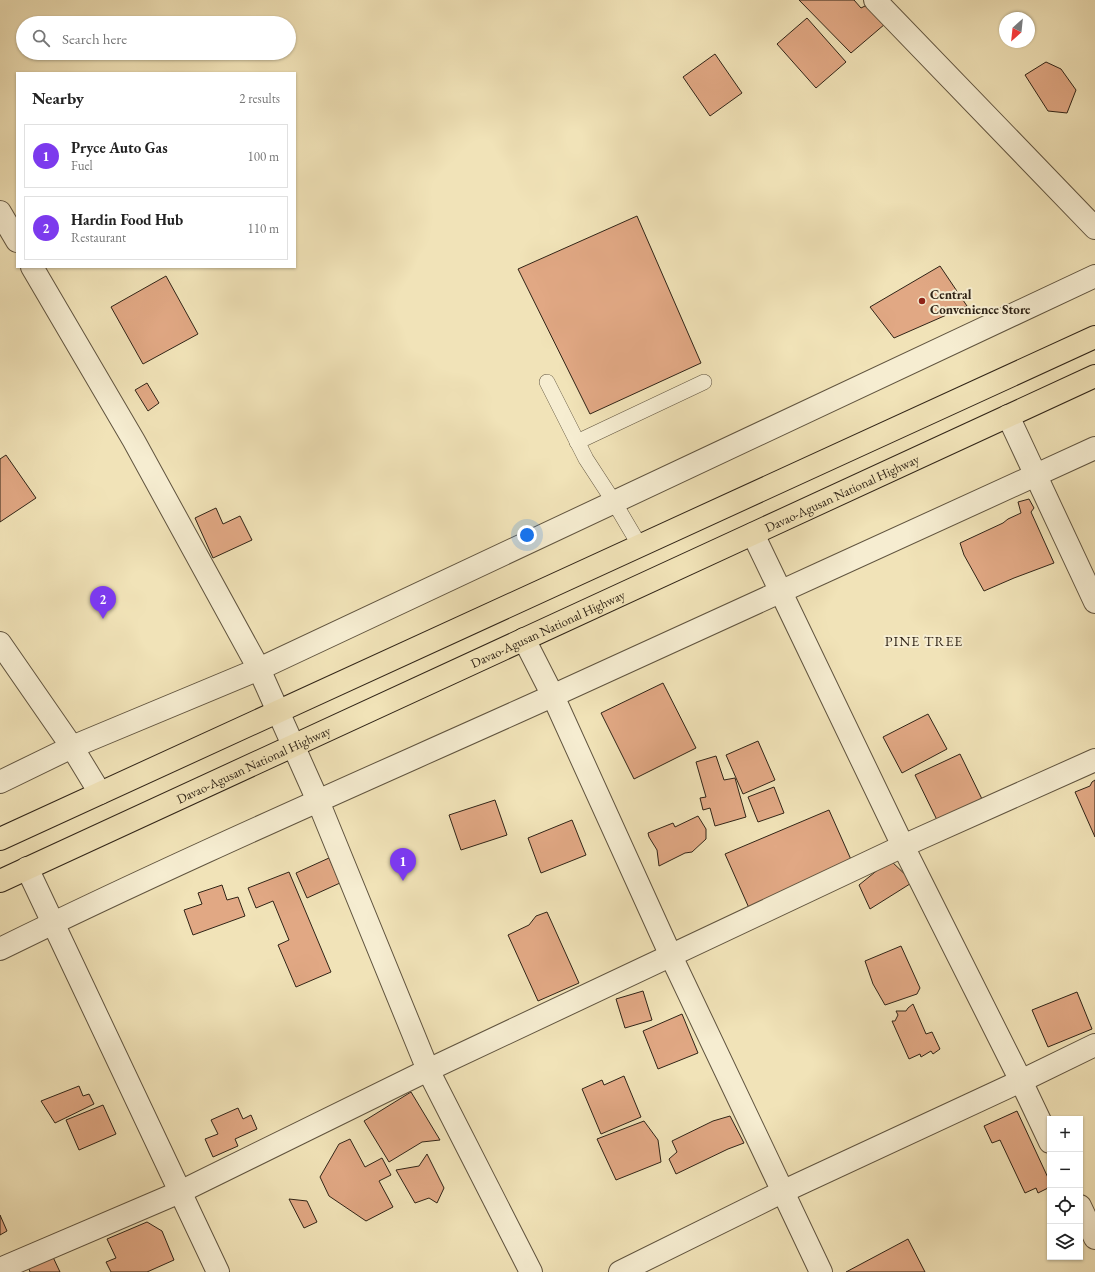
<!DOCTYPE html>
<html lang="en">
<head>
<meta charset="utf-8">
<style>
	body { margin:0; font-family:"EB Garamond",serif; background:#f2f2f2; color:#222 }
	.controls { position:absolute; right:12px; bottom:12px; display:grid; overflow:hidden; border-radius:0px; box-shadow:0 1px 3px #0004 }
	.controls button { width:36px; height:36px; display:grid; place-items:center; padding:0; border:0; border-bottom:1px solid #e0e0e0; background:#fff; color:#222; font:20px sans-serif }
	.compass { position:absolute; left:999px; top:12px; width:36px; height:36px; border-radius:50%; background:#fff; box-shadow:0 1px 3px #0004; rotate:207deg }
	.you { position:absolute; left:527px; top:535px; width:14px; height:14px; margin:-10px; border:3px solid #fff; border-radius:50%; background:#1a73e8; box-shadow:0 0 0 6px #1a73e833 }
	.badge { display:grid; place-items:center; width:26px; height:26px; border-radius:50%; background:#7c3aed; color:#fff; font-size:13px; font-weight:700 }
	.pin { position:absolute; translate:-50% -33px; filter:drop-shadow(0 1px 2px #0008) }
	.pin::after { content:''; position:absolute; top:21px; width:14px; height:12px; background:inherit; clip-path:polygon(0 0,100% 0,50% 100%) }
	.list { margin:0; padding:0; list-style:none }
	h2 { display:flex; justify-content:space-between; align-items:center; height:52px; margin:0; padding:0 16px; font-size:17px }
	h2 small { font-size:13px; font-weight:400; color:#767676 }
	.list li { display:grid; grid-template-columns:26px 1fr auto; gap:12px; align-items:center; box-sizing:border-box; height:64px; margin:0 8px 8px; padding:0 8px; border:1px solid #e0e0e0; border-radius:0px }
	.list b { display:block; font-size:15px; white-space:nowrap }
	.list p { margin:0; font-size:13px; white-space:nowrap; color:#767676 }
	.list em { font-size:13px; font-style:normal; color:#767676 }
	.icon { flex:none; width:22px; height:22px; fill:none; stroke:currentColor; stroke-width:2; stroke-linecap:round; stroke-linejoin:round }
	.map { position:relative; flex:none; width:1095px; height:1272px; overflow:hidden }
	.search { position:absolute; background:#fff; box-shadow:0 1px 3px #0004; left:16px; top:16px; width:280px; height:44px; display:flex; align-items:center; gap:10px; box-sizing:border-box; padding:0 14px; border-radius:22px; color:#767676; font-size:15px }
	.panel { position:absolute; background:#fff; box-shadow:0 1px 3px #0004; left:16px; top:72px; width:280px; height:196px; border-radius:0px }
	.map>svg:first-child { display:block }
	.building { fill:#e1a884; stroke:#302417 }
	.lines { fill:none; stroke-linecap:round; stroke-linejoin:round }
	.lane-casing { stroke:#60543f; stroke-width:16 }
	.street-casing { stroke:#60543f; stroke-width:24 }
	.highway-casing { stroke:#302417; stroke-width:24 }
	.lane { stroke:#f6edd1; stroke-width:15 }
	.street { stroke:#f6edd1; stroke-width:22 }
	.highway { stroke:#f1e3b8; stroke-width:22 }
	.poi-dot { fill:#8f2418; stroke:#f6edd1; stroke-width:1.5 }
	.labels { text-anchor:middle; stroke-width:4; stroke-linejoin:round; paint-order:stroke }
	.poi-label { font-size:13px; font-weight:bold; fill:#302417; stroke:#f6edd1; text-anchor:start }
	.street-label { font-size:13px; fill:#302417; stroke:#f6edd1 }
	.neighbourhood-label { font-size:14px; letter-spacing:1px; fill:#302417; stroke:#f6edd1 }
</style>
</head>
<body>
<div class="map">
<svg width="1095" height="1272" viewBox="0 0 1095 1272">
	<rect width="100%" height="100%" fill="#f1e3b8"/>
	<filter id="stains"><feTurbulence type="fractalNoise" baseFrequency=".005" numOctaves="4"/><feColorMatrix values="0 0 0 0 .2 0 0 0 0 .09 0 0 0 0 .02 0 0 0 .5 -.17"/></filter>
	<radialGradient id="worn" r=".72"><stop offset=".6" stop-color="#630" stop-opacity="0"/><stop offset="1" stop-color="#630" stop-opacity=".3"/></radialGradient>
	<g class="building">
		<path d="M799,0H854L861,8L867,5L885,24L851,53Z"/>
		<path d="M807,18L846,62L816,88L777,44Z"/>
		<path d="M715,54L742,93L710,116L683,77Z"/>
		<path d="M1046,62L1061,69L1076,90L1067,113L1048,111L1025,75Z"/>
		<path d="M637,216L701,363L590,414L518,269Z"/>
		<path d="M940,266L967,306L894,338L870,307Z"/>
		<path d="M166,276L198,334L143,364L111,307Z"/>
		<path d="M147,383L159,403L148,411L135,390Z"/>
		<path d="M6,455L36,498L0,522V459Z"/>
		<path d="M1029,499L1034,508L1031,512L1054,563L1014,578L984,591L964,555L960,543L1003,523L1008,519L1021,513L1018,502Z"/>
		<path d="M216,508L223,524L240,516L252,540L213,558L195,518Z"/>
		<path d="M663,683L696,748L634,779L601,713Z"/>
		<path d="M928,714L947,749L902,773L883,737Z"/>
		<path d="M758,741L775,780L743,794L726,755Z"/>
		<path d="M960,754L982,799L937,820L915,775Z"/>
		<path d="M716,756L724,780L735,778L746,817L715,826L710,808L703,810L700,798L706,797L696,762Z"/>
		<path d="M1095,780V837L1075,792L1090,786L1092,782Z"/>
		<path d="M774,787L784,813L758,822L748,797Z"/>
		<path d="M495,800L507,835L461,850L449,815Z"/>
		<path d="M829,810L853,864L749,908L725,854Z"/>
		<path d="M698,816L706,829V839L692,852L685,853L659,866L657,850L649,837L648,833L673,823L675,827Z"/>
		<path d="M572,820L586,855L541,873L528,838Z"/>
		<path d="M329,858L340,883L307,898L296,873Z"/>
		<path d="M890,860L913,882L870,909L859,885Z"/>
		<path d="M289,872L331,972L296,987L278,945L289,940L273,901L256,908L248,888Z"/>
		<path d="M222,885L227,900L238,897L245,916L193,935L184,910L202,904L198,893Z"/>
		<path d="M547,912L579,983L538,1001L508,935L529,925L536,916Z"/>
		<path d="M901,946L920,988L917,994L885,1005L873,984L865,961Z"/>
		<path d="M643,991L652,1020L625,1028L616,999Z"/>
		<path d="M1077,992L1092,1029L1048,1047L1032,1010Z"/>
		<path d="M913,1004L926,1034L932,1032L940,1049L933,1054L931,1051L921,1057L920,1054L909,1059L892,1021H895L898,1015L896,1011H906L908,1008Z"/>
		<path d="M682,1014L698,1053L658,1069L643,1031Z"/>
		<path d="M624,1076L641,1117L601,1134L582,1089L602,1080L604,1085Z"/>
		<path d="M79,1086L83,1096L89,1094L94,1104L55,1123L41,1101Z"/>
		<path d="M411,1092L440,1140L422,1142L389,1162L364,1121Z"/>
		<path d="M103,1105L116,1134L79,1150L66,1120Z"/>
		<path d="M238,1108L243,1119L251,1115L257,1129L235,1139L238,1146L213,1157L205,1139L218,1134L211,1120Z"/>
		<path d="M1017,1111L1050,1182V1187L1038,1193L1036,1188L1025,1193L1000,1140L992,1143L984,1126Z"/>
		<path d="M730,1116L744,1143L728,1149L676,1174L669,1159L677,1152L672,1141L713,1121Z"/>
		<path d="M644,1121L658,1140L661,1162L616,1180L597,1139Z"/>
		<path d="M350,1139L365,1167L382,1158L391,1175L379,1181L393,1207L366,1221L329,1196L320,1177L339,1144Z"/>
		<path d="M427,1154L444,1188L437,1203L429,1198L415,1203L396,1170L419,1166Z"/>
		<path d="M289,1199L307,1201L317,1222L304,1228Z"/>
		<path d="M0,1215L7,1231L0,1235Z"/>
		<path d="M147,1222L162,1231L174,1260L147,1272H111L106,1262L116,1258L107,1239Z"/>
		<path d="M908,1239L925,1272H846Z"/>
		<path d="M52,1255L60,1272H30L28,1266Z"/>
	</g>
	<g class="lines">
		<g class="lane-casing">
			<g id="lane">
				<path d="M547,382L586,459L614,502L640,546"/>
				<path d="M577,442L704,382"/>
			</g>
		</g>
		<g class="street-casing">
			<g id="street">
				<path d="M875,0L1095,228"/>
				<path d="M0,212L17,241"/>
				<path d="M32,267L134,441L259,669L318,801L428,1070L531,1272"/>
				<path d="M1008,416L1095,602"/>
				<path d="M753,534L903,846L1021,1081L1050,1142"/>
				<path d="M524,639L553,696L671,956L821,1272"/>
				<path d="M0,643L72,747L100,793"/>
				<path d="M0,782L72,747L259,669L1095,276"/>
				<path d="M27,868L218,1272"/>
				<path d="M0,949C181,860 366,780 550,697C732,615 913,530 1095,448"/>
				<path d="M1080,1206L1095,1238"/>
				<path d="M0,1269L180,1192L428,1070L903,846L1095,760"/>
				<path d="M620,1272L782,1192L1021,1081L1095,1045"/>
			</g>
		</g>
		<g class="highway-casing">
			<g id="highway">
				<path d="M0,839L1095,337"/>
				<path id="s1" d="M0,881L1095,376"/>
			</g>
		</g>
		<use href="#lane" class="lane"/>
		<use href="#street" class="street"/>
		<use href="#highway" class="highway"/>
	</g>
	<circle class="poi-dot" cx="922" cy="301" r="4"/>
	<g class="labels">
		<g class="poi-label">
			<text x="930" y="299">Central<tspan x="930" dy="15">Convenience Store</tspan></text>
		</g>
		<g class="street-label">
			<text dy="5" stroke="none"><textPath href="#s1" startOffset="927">Davao-Agusan National Highway</textPath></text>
			<text dy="5" stroke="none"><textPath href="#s1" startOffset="603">Davao-Agusan National Highway</textPath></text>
			<text dy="5" stroke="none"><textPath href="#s1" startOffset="279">Davao-Agusan National Highway</textPath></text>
		</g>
		<g class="neighbourhood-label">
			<text x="924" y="646">PINE TREE</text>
		</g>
	</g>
	<rect width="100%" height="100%" filter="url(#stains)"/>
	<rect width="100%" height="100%" fill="url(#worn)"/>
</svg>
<div class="controls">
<button>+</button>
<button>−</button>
<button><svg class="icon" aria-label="locate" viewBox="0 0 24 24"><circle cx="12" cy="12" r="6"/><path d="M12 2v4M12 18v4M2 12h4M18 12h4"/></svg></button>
<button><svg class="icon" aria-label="layers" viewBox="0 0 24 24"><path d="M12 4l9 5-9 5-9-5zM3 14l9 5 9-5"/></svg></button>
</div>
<svg class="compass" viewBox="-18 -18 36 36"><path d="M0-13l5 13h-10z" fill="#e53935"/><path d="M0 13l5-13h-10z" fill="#767676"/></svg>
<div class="you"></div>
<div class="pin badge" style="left:403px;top:881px">1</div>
<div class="pin badge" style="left:103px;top:619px">2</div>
<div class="search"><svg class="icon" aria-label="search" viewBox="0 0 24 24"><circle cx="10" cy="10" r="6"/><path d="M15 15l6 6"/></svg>Search here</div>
<section class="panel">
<h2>Nearby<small>2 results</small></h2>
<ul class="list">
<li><span class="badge">1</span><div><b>Pryce Auto Gas</b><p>Fuel</p></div><em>100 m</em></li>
<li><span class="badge">2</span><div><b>Hardin Food Hub</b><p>Restaurant</p></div><em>110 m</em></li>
</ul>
</section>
</div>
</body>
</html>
